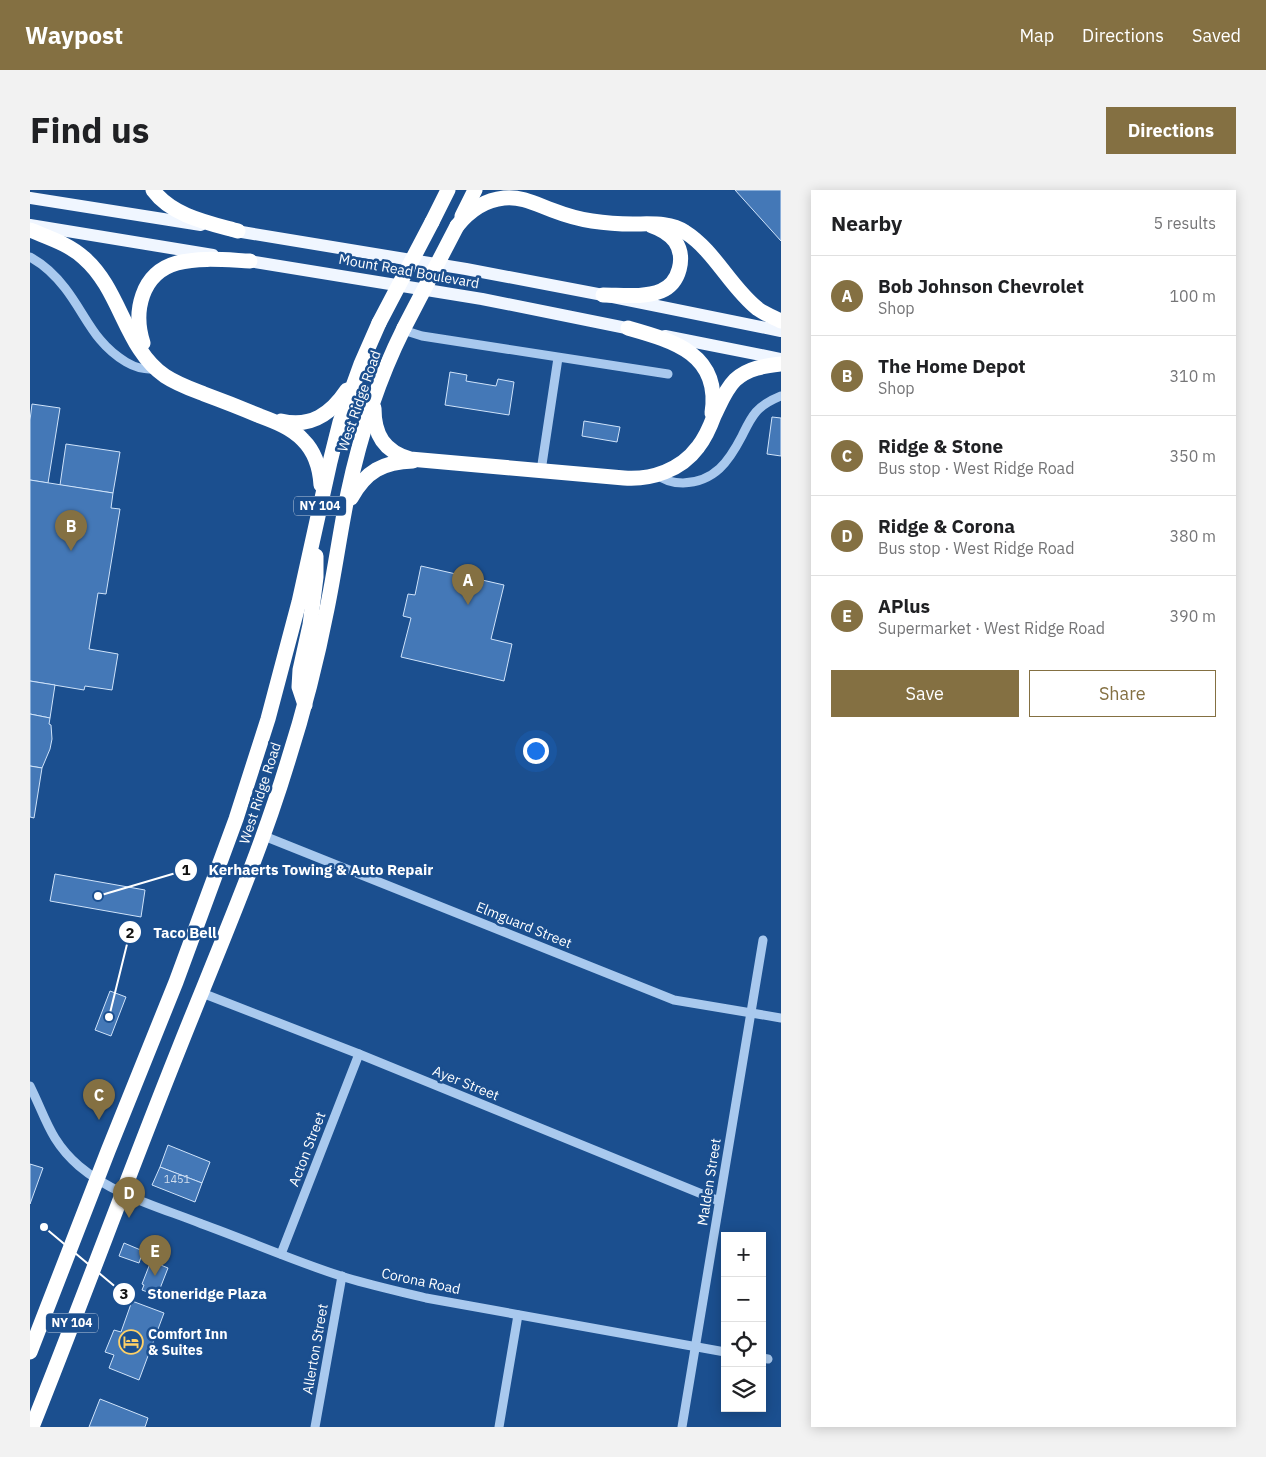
<!DOCTYPE html>
<html lang="en">
<head>
<meta charset="utf-8">
<style>
	body { margin:0; font-family:"IBM Plex Sans",sans-serif; background:#f2f2f2; color:#202124 }
	.controls { position:absolute; right:15px; bottom:15px; display:grid; overflow:hidden; border-radius:0px; box-shadow:0 2px 12px #0003 }
	.controls button { width:45px; height:45px; display:grid; place-items:center; padding:0; border:0; border-bottom:1px solid #e0e0e0; background:#fff; color:#202124; font:25px sans-serif }
	.you { position:absolute; left:505px; top:560px; width:18px; height:18px; margin:-12px; border:4px solid #fff; border-radius:50%; background:#1a73e8; box-shadow:0 0 0 8px #1a73e833 }
	.badge { display:grid; place-items:center; width:32px; height:32px; border-radius:50%; background:#847042; color:#fff; font-size:16px; font-weight:700 }
	.pin { position:absolute; translate:-50% -41px; filter:drop-shadow(0 1px 2px #0008) }
	.pin::after { content:''; position:absolute; top:26px; width:18px; height:15px; background:inherit; clip-path:polygon(0 0,100% 0,50% 100%) }
	.list { margin:0; padding:0; list-style:none }
	h2 { display:flex; justify-content:space-between; align-items:center; height:65px; margin:0; padding:0 20px; font-size:21px }
	h2 small { font-size:16px; font-weight:400; color:#757577 }
	.list li { display:grid; grid-template-columns:32px 1fr auto; gap:15px; align-items:center; box-sizing:border-box; height:80px; padding:0 20px; border-top:1px solid #e0e0e0 }
	.list b { display:block; font-size:19px; white-space:nowrap }
	.list p { margin:0; font-size:16px; white-space:nowrap; color:#757577 }
	.list em { font-size:16px; font-style:normal; color:#757577 }
	.actions { display:flex; gap:10px; padding:15px 20px }
	.actions a { flex:1; padding:11px 0; border:1px solid #847042; border-radius:0px; text-align:center; font-size:18px; color:#847042 }
	.actions .main { background:#847042; color:#fff }
	.icon { flex:none; width:28px; height:28px; fill:none; stroke:currentColor; stroke-width:2; stroke-linecap:round; stroke-linejoin:round }
	.map { position:relative; flex:none; width:751px; height:1237px; overflow:hidden; border-radius:0px }
	header { display:flex; align-items:center; gap:30px; box-sizing:border-box; height:70px; padding:0 25px; background:#847042; color:#fff }
	header strong { font-size:24px }
	nav { display:flex; gap:28px; margin-inline-start:auto; font-size:18px }
	.intro { display:flex; align-items:center; justify-content:space-between; box-sizing:border-box; height:120px; padding:0 30px }
	h1 { margin:0; font-size:35px }
	.button { padding:12px 22px; border-radius:0px; background:#847042; color:#fff; font-size:18px; font-weight:700 }
	main { display:flex; gap:30px; padding:0 30px }
	aside { flex:1; background:#fff; border-radius:0px; box-shadow:0 2px 12px #0003 }
	.map>svg:first-child { display:block }
	.building { fill:#4478b7; stroke:#cfe3fa }
	.lines { fill:none; stroke-linecap:round; stroke-linejoin:round }
	.minor { stroke:#a9c9ee; stroke-width:9 }
	.major { stroke:#f0f6ff; stroke-width:12 }
	.highway { stroke:#fff; stroke-width:15 }
	.highway-bridge { stroke:#fff; stroke-width:15 }
	.labels { text-anchor:middle; stroke-width:5; stroke-linejoin:round; paint-order:stroke }
	.number-label { font-size:11px; fill:#d0dded }
	.shield { fill:#1b4f8f; stroke:#bbcadd; stroke-width:1 }
	.shield-label { font-size:12px; font-weight:bold; fill:#fff }
	.street-label { font-size:14px; fill:#fff; stroke:#1b4f8f }
	.poi-label { font-size:14px; font-weight:bold; fill:#fff; stroke:#1b4f8f; text-anchor:start }
	.leader { fill:none; stroke:#fff; stroke-width:2 }
	.callout-dot { fill:#fff; stroke:#1b4f8f; stroke-width:2 }
	.mark-label { font-size:15px; text-anchor:middle; font-weight:bold; fill:#111 }
	.callout-label { font-size:15px; text-anchor:middle; font-weight:bold; fill:#fff; stroke:#1b4f8f; stroke-width:5; stroke-linejoin:round; paint-order:stroke }
</style>
</head>
<body>
<header>
<strong>Waypost</strong>
<nav><a>Map</a><a>Directions</a><a>Saved</a></nav>
</header>
<div class="intro"><h1>Find us</h1><a class="button">Directions</a></div>
<main>
<div class="map">
<svg width="751" height="1237" viewBox="0 0 751 1237">
	<rect width="100%" height="100%" fill="#1b4f8f"/>
	<g class="building">
		<path d="M705,0H751V51Z"/>
		<path d="M420,182L437,185L436,191L466,196L468,189L484,192L479,225L415,215Z"/>
		<path d="M2,214L30,218L18,293L0,290V230Z"/>
		<path d="M742,227L751,228V266L737,264Z"/>
		<path d="M554,231L590,237L587,252L552,246Z"/>
		<path d="M36,254L90,262L83,303L30,295Z"/>
		<path d="M0,290L83,303L81,318L90,319L76,404L68,403L59,459L88,464L82,500L55,496L54,500L0,491Z"/>
		<path d="M391,376L474,395L461,449L482,454L474,491L371,467L381,428L373,426L378,404L385,405Z"/>
		<path d="M0,491L25,495L20,528L0,524Z"/>
		<path d="M0,524L20,528L19,534L21,535L22,549L20,559L12,578L0,576Z"/>
		<path d="M0,576L12,578L4,628L0,627Z"/>
		<path d="M25,684L115,700L111,727L20,711Z"/>
		<path d="M80,801L96,807L81,846L65,840Z"/>
		<path d="M138,955L180,972L172,993L130,977Z"/>
		<path d="M0,974L13,978L0,1014Z"/>
		<path d="M130,977L172,993L165,1012L122,995Z"/>
		<path d="M94,1053L113,1061L109,1073L89,1066Z"/>
		<path d="M121,1071L138,1078L129,1101L127,1100L125,1105L112,1100L114,1095L112,1094Z"/>
		<path d="M102,1111L134,1123L109,1190L79,1178L84,1165L75,1162L84,1140L91,1142Z"/>
		<path d="M70,1209L118,1228L115,1237H59Z"/>
	</g>
	<g class="lines">
		<g class="minor">
			<path d="M0,67C15,75 25,85 35,98C56,125 64,153 96,172C106,178 114,180 126,179"/>
			<path d="M373,140L392,146L638,184"/>
			<path d="M511,281L528,168"/>
			<path d="M628,285C635,291 644,293 653,293C685,292 699,271 712,246C716,238 720,229 726,222C733,214 741,210 751,206"/>
			<path d="M234,646L644,810L751,828"/>
			<path d="M172,803L329,864L689,1011"/>
			<path d="M0,896C16,928 20,951 49,976C83,1005 132,1018 172,1034C219,1051 264,1071 311,1086C339,1095 368,1101 396,1108L695,1162"/>
			<path d="M251,1064L329,864"/>
			<path d="M732,1168L738,1169"/>
			<path d="M285,1237L312,1086"/>
			<path d="M469,1237L488,1125"/>
			<path d="M652,1237L733,750"/>
		</g>
		<g class="major">
			<path d="M0,8L171,35"/>
			<path d="M0,35L183,65"/>
			<path d="M200,40L436,79L573,105L751,141"/>
			<path d="M212,70L452,109L606,140"/>
			<path d="M635,146L751,169"/>
		</g>
		<g class="highway">
			<path d="M123,0C142,26 179,33 208,41"/>
			<path d="M432,26L445,0"/>
			<path d="M402,32L418,0"/>
			<path d="M427,36C439,21 454,10 474,8C491,6 506,14 522,20C535,25 548,29 562,31C575,33 589,34 603,34C621,34 640,32 655,42C685,61 700,97 728,119C735,124 743,127 751,131"/>
			<path d="M0,40C19,48 39,54 54,68C91,100 95,159 135,186C147,194 161,199 174,204C193,211 211,218 230,226C246,232 262,238 273,250C285,262 290,279 291,295"/>
			<path d="M573,105C591,105 614,108 631,101C650,93 656,67 645,51C639,44 631,39 622,36"/>
			<path d="M598,138C644,151 691,164 682,223"/>
			<path d="M113,153C103,122 111,83 147,73C170,67 197,70 220,71"/>
			<path d="M344,218C344,245 354,261 380,269L594,288C622,290 651,280 668,257C675,248 680,237 684,226C690,214 695,200 705,190C718,178 734,176 751,174"/>
			<path d="M251,231C281,238 301,224 317,200"/>
			<path d="M321,308C336,281 353,272 383,271"/>
			<path d="M275,515L269,497L270,480L280,435L286,387V366"/>
			<path d="M0,1162L78,961L146,792L206,629L238,529L269,412L300,272L310,232L331,174L349,133"/>
			<path d="M2,1237C52,1112 98,986 148,861C186,765 228,670 258,571C274,521 287,470 297,419C305,380 310,342 318,303C330,246 348,190 374,138"/>
		</g>
		<g class="highway-bridge">
			<path d="M349,133L402,32"/>
			<path d="M374,138L427,36"/>
		</g>
	</g>
	<defs>
		<g id="hotel-ring" transform="scale(1.25)"><circle r="9.5" fill="#1b4f8f" stroke="#ffd166" stroke-width="1.5"/><path d="M-6-4.5h1.5V1H6V5H4.5V3h-9V5H-6ZM-4 0a1.8 1.8 0 1 1 3.6 0ZM.5 0V-2.5h3Q6-2.5 6 0Z" fill="#ffd166"/></g>
	</defs>
	<g fill-rule="evenodd">
		<use href="#hotel-ring" x="101" y="1152"/>
	</g>
	<g class="labels">
		<g class="number-label">
			<text x="147" y="993">1451</text>
		</g>
		<g class="shield">
			<rect x="264" y="306.5" width="52" height="19" rx="4"/>
			<rect x="16" y="1123.5" width="52" height="19" rx="4"/>
		</g>
		<g class="shield-label">
			<text x="290" y="320">NY 104</text>
			<text x="42" y="1137">NY 104</text>
		</g>
		<g class="street-label">
			<text transform="translate(379 81) rotate(10)" y="5">Mount Read Boulevard</text>
			<text transform="translate(329 211) rotate(-71)" y="5">West Ridge Road</text>
			<text transform="translate(230 603) rotate(-72)" y="5">West Ridge Road</text>
			<text transform="translate(494 735) rotate(22)" y="5">Elmguard Street</text>
			<text transform="translate(436 893) rotate(22)" y="5">Ayer Street</text>
			<text transform="translate(277 959) rotate(-69)" y="5">Acton Street</text>
			<text transform="translate(679 992) rotate(-81)" y="5">Malden Street</text>
			<text transform="translate(391 1091) rotate(12)" y="5">Corona Road</text>
			<text transform="translate(285 1159) rotate(-80)" y="5">Allerton Street</text>
		</g>
		<g class="poi-label">
			<text x="118" y="1149">Comfort Inn<tspan x="118" dy="16">&amp; Suites</tspan></text>
		</g>
	</g>
	<path class="leader" d="M68 706L156 680M79 827L100 742M14 1037L94 1104"/>
	<g class="callout-dot">
		<circle cx="68" cy="706" r="5"/>
		<circle cx="79" cy="827" r="5"/>
		<circle cx="14" cy="1037" r="5"/>
		<circle cx="156" cy="680" r="12"/>
		<circle cx="100" cy="742" r="12"/>
		<circle cx="94" cy="1104" r="12"/>
	</g>
	<g class="mark-label">
		<text x="156" y="685">1</text>
		<text x="100" y="748">2</text>
		<text x="94" y="1109">3</text>
	</g>
	<g class="callout-label">
		<text x="291" y="685">Kerhaerts Towing &amp; Auto Repair</text>
		<text x="155" y="748">Taco Bell</text>
		<text x="177" y="1109">Stoneridge Plaza</text>
	</g>
</svg>
<div class="controls">
<button>+</button>
<button>−</button>
<button><svg class="icon" aria-label="locate" viewBox="0 0 24 24"><circle cx="12" cy="12" r="6"/><path d="M12 2v4M12 18v4M2 12h4M18 12h4"/></svg></button>
<button><svg class="icon" aria-label="layers" viewBox="0 0 24 24"><path d="M12 4l9 5-9 5-9-5zM3 14l9 5 9-5"/></svg></button>
</div>
<div class="you"></div>
<div class="pin badge" style="left:438px;top:415px">A</div>
<div class="pin badge" style="left:41px;top:361px">B</div>
<div class="pin badge" style="left:69px;top:930px">C</div>
<div class="pin badge" style="left:99px;top:1028px">D</div>
<div class="pin badge" style="left:125px;top:1086px">E</div>
</div>
<aside>
<h2>Nearby<small>5 results</small></h2>
<ul class="list">
<li><span class="badge">A</span><div><b>Bob Johnson Chevrolet</b><p>Shop</p></div><em>100 m</em></li>
<li><span class="badge">B</span><div><b>The Home Depot</b><p>Shop</p></div><em>310 m</em></li>
<li><span class="badge">C</span><div><b>Ridge &amp; Stone</b><p>Bus stop · West Ridge Road</p></div><em>350 m</em></li>
<li><span class="badge">D</span><div><b>Ridge &amp; Corona</b><p>Bus stop · West Ridge Road</p></div><em>380 m</em></li>
<li><span class="badge">E</span><div><b>APlus</b><p>Supermarket · West Ridge Road</p></div><em>390 m</em></li>
</ul>
<div class="actions"><a class="main">Save</a><a>Share</a></div>
</aside>
</main>
</body>
</html>
